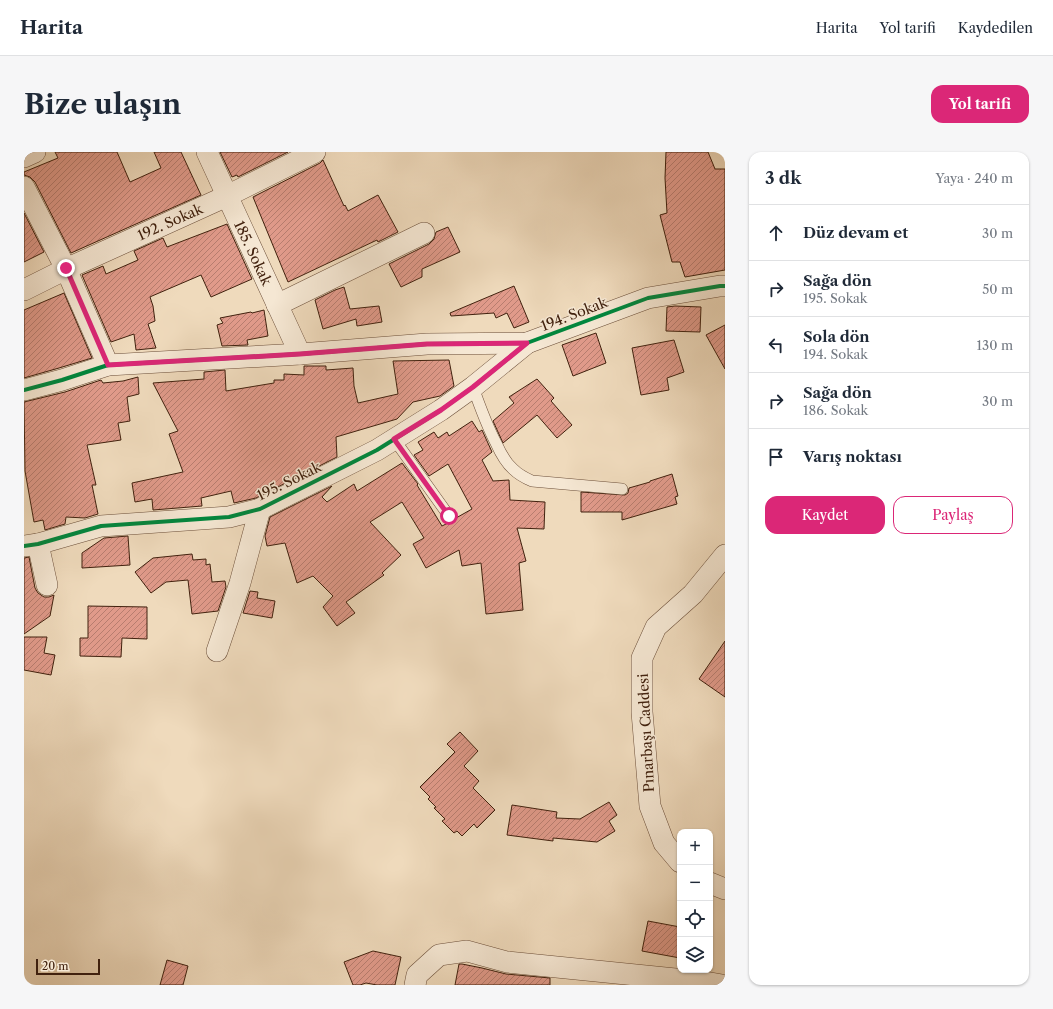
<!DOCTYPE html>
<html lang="tr">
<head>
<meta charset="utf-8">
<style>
	body { margin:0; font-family:"Libre Caslon Text",serif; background:#f6f6f7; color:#1f2937 }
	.controls { position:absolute; right:12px; bottom:12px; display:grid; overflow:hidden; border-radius:8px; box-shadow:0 1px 3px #0004 }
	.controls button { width:36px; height:36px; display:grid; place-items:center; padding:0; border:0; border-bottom:1px solid #e0e1e3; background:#fff; color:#1f2937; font:20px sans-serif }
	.scale { position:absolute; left:12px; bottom:10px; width:64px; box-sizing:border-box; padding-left:4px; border:2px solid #41210e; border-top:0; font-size:11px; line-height:14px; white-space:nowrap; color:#41210e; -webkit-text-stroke:3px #f5e7d3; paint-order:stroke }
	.stop { position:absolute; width:12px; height:12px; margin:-9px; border:3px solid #db2777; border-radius:50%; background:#fff }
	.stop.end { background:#db2777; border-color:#fff; box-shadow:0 1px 4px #0008 }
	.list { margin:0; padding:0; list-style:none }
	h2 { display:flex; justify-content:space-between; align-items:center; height:52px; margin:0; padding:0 16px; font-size:17px }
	h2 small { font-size:13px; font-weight:400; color:#747a83 }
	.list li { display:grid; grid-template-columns:26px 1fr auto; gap:12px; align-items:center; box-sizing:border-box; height:56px; padding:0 16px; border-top:1px solid #e0e1e3 }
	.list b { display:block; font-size:15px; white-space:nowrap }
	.list p { margin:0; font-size:13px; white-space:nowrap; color:#747a83 }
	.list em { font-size:13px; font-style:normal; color:#747a83 }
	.actions { display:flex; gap:8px; padding:12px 16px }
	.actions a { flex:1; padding:9px 0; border:1px solid #db2777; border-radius:12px; text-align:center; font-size:14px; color:#db2777 }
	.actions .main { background:#db2777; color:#fff }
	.icon { flex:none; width:22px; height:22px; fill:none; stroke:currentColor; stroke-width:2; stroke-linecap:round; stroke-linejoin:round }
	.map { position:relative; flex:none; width:701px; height:833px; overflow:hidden; border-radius:12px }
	header { display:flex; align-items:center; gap:24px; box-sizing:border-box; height:56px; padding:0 20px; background:#fff; border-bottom:1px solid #e0e1e3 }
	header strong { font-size:19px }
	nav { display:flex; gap:22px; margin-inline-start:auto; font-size:14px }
	.intro { display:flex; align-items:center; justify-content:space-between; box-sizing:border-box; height:96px; padding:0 24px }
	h1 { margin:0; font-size:28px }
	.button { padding:10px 18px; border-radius:12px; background:#db2777; color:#fff; font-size:14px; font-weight:700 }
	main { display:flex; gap:24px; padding:0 24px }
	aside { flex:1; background:#fff; border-radius:12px; box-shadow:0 1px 3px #0004 }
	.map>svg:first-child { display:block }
	.building { fill:url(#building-hatch); stroke:#41210e }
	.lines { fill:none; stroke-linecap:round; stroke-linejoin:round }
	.service-casing { stroke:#6c4f3a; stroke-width:12 }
	.minor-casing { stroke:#6c4f3a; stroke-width:22 }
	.service { stroke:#f5e7d3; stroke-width:11 }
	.minor { stroke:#f5e7d3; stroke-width:21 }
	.cycleway-casing { stroke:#f5e7d3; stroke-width:6 }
	.cycleway { stroke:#00873e; stroke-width:4 }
	.route { stroke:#db2777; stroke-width:5 }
	.labels { text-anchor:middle; stroke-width:3; stroke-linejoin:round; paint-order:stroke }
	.street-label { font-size:14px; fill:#41210e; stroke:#f5e7d3 }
</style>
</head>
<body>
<header>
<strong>Harita</strong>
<nav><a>Harita</a><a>Yol tarifi</a><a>Kaydedilen</a></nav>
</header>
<div class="intro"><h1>Bize ulaşın</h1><a class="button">Yol tarifi</a></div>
<main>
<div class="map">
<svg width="701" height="833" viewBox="0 0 701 833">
	<defs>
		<pattern id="building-hatch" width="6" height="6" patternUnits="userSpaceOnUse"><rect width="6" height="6" fill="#e09a8a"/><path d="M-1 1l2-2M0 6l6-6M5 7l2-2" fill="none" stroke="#b77d6f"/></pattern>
	</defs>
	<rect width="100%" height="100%" fill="#efdabc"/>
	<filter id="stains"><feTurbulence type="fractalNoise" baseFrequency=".005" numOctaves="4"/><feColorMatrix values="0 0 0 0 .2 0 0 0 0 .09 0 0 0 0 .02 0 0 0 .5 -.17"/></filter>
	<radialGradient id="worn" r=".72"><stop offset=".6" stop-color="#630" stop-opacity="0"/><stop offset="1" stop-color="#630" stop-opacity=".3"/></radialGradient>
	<g class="building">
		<path d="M31,0H93L106,30L137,16L130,0H157L177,43L47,101L11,30L6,25L0,23V20L34,6Z"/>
		<path d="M196,0H264L214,25L213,23L208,25Z"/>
		<path d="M642,0H684L691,17H701V118L661,125L656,110H648L636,63L643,61L641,26Z"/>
		<path d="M299,8L320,54L321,53L324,59L354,43L374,80L354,90L353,88L264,130L229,45L296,11Z"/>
		<path d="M0,61L20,100L0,110Z"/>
		<path d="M203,72L228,127L187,145L177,123L128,144L126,145L129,154L131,169L124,172L132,196L112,198L110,182L87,190L58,123L79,114L82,122L114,108L110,99L139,86L143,95Z"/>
		<path d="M424,75L436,100L398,117V125L377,135L365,112L405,92L410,87L412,80Z"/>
		<path d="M490,134L505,170L490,176L483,161L472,166L470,161L427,164L426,161Z"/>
		<path d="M320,135L326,157L355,154L358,170L333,174L332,167L299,177L291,148L311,138Z"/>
		<path d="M40,141L68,206L35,216L0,226V158Z"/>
		<path d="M651,154L677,155L676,180L642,179L643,155Z"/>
		<path d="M240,158L244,184L223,188L224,193L198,194L193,173L199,171L196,166L227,160L228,161Z"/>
		<path d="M701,173V217L682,183Z"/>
		<path d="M572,181L582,211L549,224L538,193Z"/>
		<path d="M650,188L660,220L643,226L645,238L617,243L608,196Z"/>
		<path d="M425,208L430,234L416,244L389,250L373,267L312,285L313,305L232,346L210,351L207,339L177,346L178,354L129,358L128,347L111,350L108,331L159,320L145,282L154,279L129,231L180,227V220L201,218L202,239L250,231V228H260V222L280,223V214H302V218L329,216L330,234L334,251L374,242L369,209Z"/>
		<path d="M114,225L115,242L103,245L106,269L94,271L97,288L63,293L72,333H68L74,362L61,366L42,365L41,372L21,378L19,368L10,370L1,319L0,250L41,240L77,228L79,231L99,229Z"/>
		<path d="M513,227L530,246L527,249L548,273L533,286L513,263L479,291L469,269L490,251L485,245Z"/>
		<path d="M448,269L455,280L458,278L468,300L458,308L469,329L485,328L486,348L521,350L520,377L493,376L502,409L495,411L499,458L462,462L457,411L438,414L435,398L402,416L389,392L400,386L378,350L346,370L377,403L358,421L360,423L322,450L331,461L313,474L299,455L309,444L289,424L273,431L261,391L243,394L241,384L246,365L308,334L298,345L303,350L330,332L333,339L378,311L394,332L393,333L418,374L424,371L429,370L432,366L448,357L424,312L405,324L390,303L399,298L394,290L410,280L414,286L423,280L425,284Z"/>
		<path d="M648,322L654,344L651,345L653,352L598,368V360H557V340L601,343L604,341L605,336L626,330V329Z"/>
		<path d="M104,384L106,413L58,416V401L80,386Z"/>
		<path d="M168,402L169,408L182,407V413L186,412L188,430L201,429L202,435L194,459L168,462L164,428L142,430L127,441L111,420L129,406Z"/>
		<path d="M5,405L11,436L14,441L20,445H25L30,443L26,464L0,482V406Z"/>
		<path d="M226,439L234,440L233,446L251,449L248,466L219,461Z"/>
		<path d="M64,454L123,455V487L98,486L97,505L56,504V486H64Z"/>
		<path d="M0,485H23L20,501L31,503L27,523L0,518Z"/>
		<path d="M701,489V545L675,527Z"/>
		<path d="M436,580L454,599L440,614L455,629L449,636L471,658L453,676L450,672L438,684L433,679L430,681L418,669L421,667L410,656L412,655L404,647L406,645L396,635L431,600L423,592Z"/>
		<path d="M585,650L593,663L585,669L591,679L573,690L529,686V689L483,683L488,653L533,660L532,666L556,667Z"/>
		<path d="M624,769L656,775V806L618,799Z"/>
		<path d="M349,799L377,805L371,833H353L342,831L336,833H329L320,810Z"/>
		<path d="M143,808L164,814L159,833H136Z"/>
		<path d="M435,812H438L458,816L482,822L526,826V833H431Z"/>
	</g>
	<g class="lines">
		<g class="service-casing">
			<g id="service">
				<path d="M449,235C456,255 462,272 472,291C476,300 481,310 489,317C494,322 501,326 508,329L598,337"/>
				<path d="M370,287L425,364"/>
			</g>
		</g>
		<g class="minor-casing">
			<g id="minor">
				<path d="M183,0L276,202"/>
				<path d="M0,5L11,0"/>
				<path d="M0,35L42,117L84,213"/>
				<path d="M0,138L42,117L203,44L291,0"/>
				<path d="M253,153L400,81"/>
				<path d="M0,238L38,228L84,213L276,202L403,192L503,191L624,146L696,134H701"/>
				<path d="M14,392L23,433"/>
				<path d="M0,394L14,392L77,374L205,365L236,357L353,298L417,258L449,235L503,191"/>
				<path d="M193,499L216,431L236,357"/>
				<path d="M656,710L640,691L626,654L618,560V506L632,475L669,442L701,403"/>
				<path d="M686,731L701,737"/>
				<path d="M391,833L393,823L415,803L443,799L483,810L681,830L698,833"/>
			</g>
		</g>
		<use href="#service" class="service"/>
		<use href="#minor" class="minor"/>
		<g class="cycleway-casing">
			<g id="cycleway">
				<path d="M0,238L38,228L84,213L276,202L403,192L503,191L624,146L696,134H701"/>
				<path d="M0,394L14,392L77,374L205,365L236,357L353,298L417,258L449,235L503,191"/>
			</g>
		</g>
		<use href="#cycleway" class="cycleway"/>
	</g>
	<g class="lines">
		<path class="route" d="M42,116L84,213L276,202L403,192L503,191L449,235L417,258L370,287L425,364"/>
	</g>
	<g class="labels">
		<g class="street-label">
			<text transform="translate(146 70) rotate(-24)" y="5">192. Sokak</text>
			<text transform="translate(229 101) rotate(65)" y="5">185. Sokak</text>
			<text transform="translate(550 162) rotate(-21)" y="5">194. Sokak</text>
			<text transform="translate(265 329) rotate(-26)" y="5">195. Sokak</text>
			<text transform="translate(622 581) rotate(-93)" y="5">Pınarbaşı Caddesi</text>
		</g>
	</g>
	<rect width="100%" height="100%" filter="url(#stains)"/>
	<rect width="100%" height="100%" fill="url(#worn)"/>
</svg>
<div class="controls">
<button>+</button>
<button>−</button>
<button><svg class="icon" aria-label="locate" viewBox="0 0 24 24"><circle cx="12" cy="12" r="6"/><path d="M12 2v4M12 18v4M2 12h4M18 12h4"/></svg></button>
<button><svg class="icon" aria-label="layers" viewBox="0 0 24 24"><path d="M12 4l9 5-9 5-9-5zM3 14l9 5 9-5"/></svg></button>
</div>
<div class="scale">20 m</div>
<div class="stop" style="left:425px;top:364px"></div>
<div class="stop end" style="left:42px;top:116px"></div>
</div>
<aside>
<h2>3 dk<small>Yaya · 240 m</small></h2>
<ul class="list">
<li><svg class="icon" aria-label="ahead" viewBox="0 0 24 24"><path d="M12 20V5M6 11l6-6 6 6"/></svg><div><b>Düz devam et</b></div><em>30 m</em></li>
<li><svg class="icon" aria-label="right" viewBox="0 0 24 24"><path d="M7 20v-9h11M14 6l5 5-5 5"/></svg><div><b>Sağa dön</b><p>195. Sokak</p></div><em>50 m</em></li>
<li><svg class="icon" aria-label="left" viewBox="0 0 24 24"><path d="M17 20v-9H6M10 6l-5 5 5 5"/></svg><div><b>Sola dön</b><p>194. Sokak</p></div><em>130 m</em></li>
<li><svg class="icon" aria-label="right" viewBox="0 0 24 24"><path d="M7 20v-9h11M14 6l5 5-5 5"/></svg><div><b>Sağa dön</b><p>186. Sokak</p></div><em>30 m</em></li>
<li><svg class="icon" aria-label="arrive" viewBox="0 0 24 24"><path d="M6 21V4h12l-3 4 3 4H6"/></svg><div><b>Varış noktası</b></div></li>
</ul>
<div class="actions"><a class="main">Kaydet</a><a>Paylaş</a></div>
</aside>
</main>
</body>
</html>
